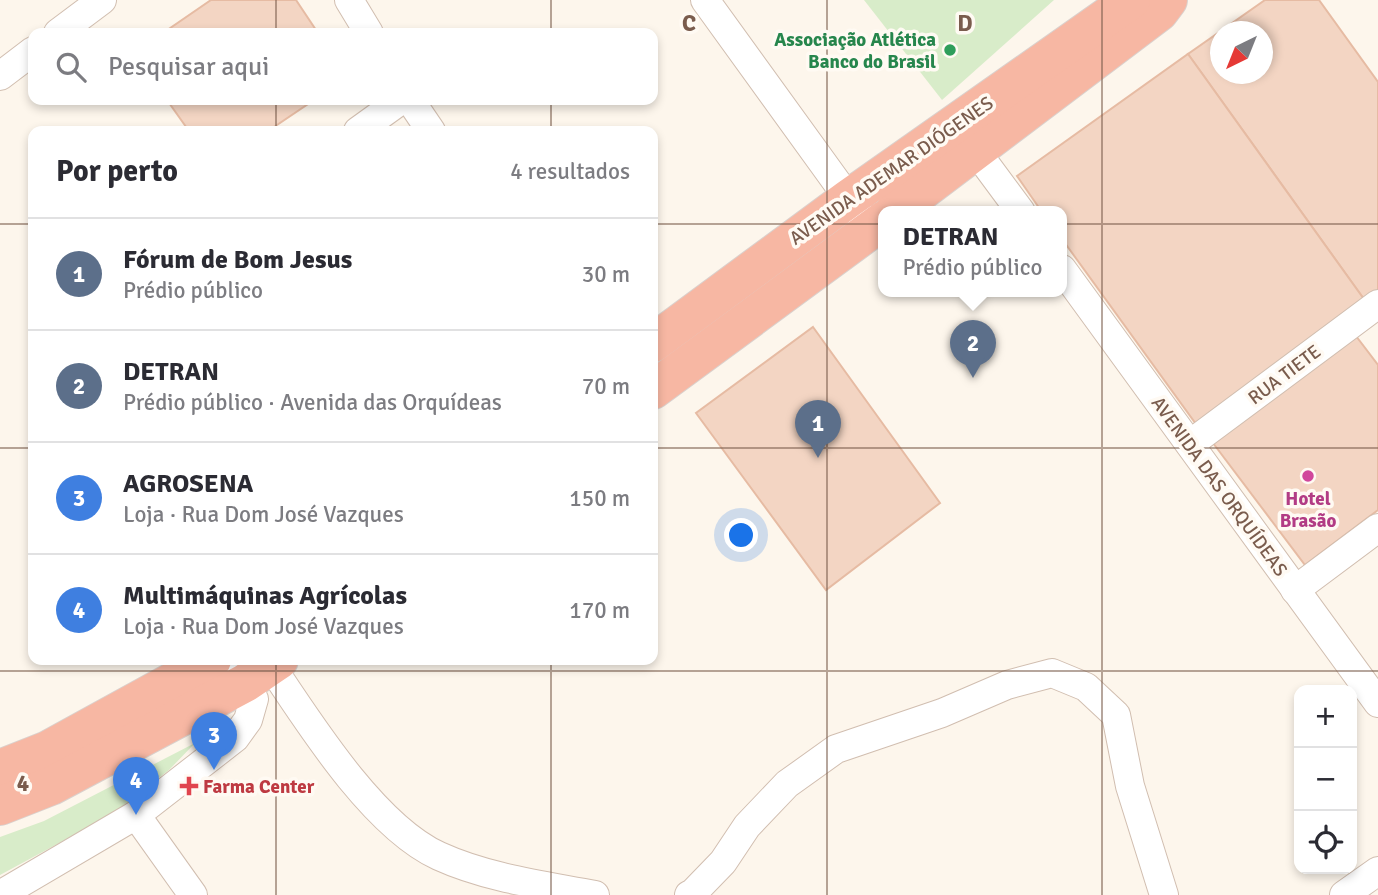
<!DOCTYPE html>
<html lang="pt">
<head>
<meta charset="utf-8">
<style>
	body { margin:0; font-family:Signika,sans-serif; background:#f2f2f3; color:#2b2b33 }
	.controls { position:absolute; right:21px; bottom:21px; display:grid; overflow:hidden; border-radius:14px; box-shadow:0 4px 10px #0003 }
	.controls button { width:63px; height:63px; display:grid; place-items:center; padding:0; border:0; border-bottom:2px solid #e1e1e2; background:#fff; color:#2b2b33; font:35px sans-serif }
	.compass { position:absolute; left:1210px; top:21px; width:63px; height:63px; border-radius:50%; background:#fff; box-shadow:0 4px 10px #0003; rotate:223deg }
	.you { position:absolute; left:742px; top:536px; width:24px; height:24px; margin:-18px; border:5px solid #fff; border-radius:50%; background:#1a73e8; box-shadow:0 0 0 10px #1a73e833 }
	.badge { display:grid; place-items:center; width:46px; height:46px; border-radius:50%; background:#111827; color:#fff; font-size:23px; font-weight:700 }
	.pin { position:absolute; translate:-50% -58px; filter:drop-shadow(0 2px 4px #0008) }
	.pin::after { content:''; position:absolute; top:37px; width:24px; height:21px; background:inherit; clip-path:polygon(0 0,100% 0,50% 100%) }
	.popup { position:absolute; left:878px; top:206px; width:189px; height:91px; box-sizing:border-box; display:grid; place-content:center; border-radius:14px; background:#fff; filter:drop-shadow(0 2px 5px #0005); font-size:23px; white-space:nowrap; color:#7c7c81 }
	.popup b { font-size:26px; color:#2b2b33 }
	.popup::after { content:''; position:absolute; left:50%; top:100%; margin-left:-14px; border:14px solid transparent; border-top-color:#fff }
	.list { margin:0; padding:0; list-style:none }
	h2 { display:flex; justify-content:space-between; align-items:center; height:91px; margin:0; padding:0 28px; font-size:30px }
	h2 small { font-size:23px; font-weight:400; color:#7c7c81 }
	.list li { display:grid; grid-template-columns:46px 1fr auto; gap:21px; align-items:center; box-sizing:border-box; height:112px; padding:0 28px; border-top:2px solid #e1e1e2 }
	.list b { display:block; font-size:26px; white-space:nowrap }
	.list p { margin:0; font-size:23px; white-space:nowrap; color:#7c7c81 }
	.list em { font-size:23px; font-style:normal; color:#7c7c81 }
	.icon { flex:none; width:38px; height:38px; fill:none; stroke:currentColor; stroke-width:2; stroke-linecap:round; stroke-linejoin:round }
	.map { position:relative; flex:none; width:1378px; height:895px; overflow:hidden }
	.search { position:absolute; background:#fff; box-shadow:0 4px 10px #0003; left:28px; top:28px; width:630px; height:77px; display:flex; align-items:center; gap:18px; box-sizing:border-box; padding:0 24px; border-radius:14px; color:#7c7c81; font-size:26px }
	.panel { position:absolute; background:#fff; box-shadow:0 4px 10px #0003; left:28px; top:126px; width:630px; height:539px; border-radius:14px }
	.map>svg:first-child { display:block }
	.green { fill:#d8ecc9 }
	.building { fill:#f3d5c3; stroke:#e6bba3; stroke-width:2; fill-rule:evenodd }
	.lines { fill:none; stroke-linecap:round; stroke-linejoin:round }
	.minor-casing { stroke:#d1beb0; stroke-width:30 }
	.highway-casing { stroke:#dad1cd; stroke-width:40 }
	.minor { stroke:#fff; stroke-width:28 }
	.highway { stroke:#f7b7a3; stroke-width:38 }
	.grid { fill:none; stroke:#7a5c4d; stroke-width:2; stroke-opacity:0.55 }
	.leisure-dot { fill:#2e9e5b; stroke:#fffaf3; stroke-width:2.5 }
	.hotel-dot { fill:#d1479c; stroke:#fffaf3; stroke-width:2.5 }
	.health-dot { fill:#e0444e; stroke:#fffaf3; stroke-width:2.5 }
	.labels { text-anchor:middle; stroke-width:7; stroke-linejoin:round; paint-order:stroke }
	.leisure-label { font-size:19px; font-weight:bold; fill:#27864d; stroke:#fffaf3; text-anchor:end }
	.street-label { font-size:19px; fill:#7a5c4d; stroke:#fffaf3 }
	.hotel-label { font-size:19px; font-weight:bold; fill:#b23c85; stroke:#fffaf3 }
	.health-label { font-size:19px; font-weight:bold; fill:#be3a42; stroke:#fffaf3; text-anchor:start }
	.grid-label { font-size:23px; text-anchor:middle; font-weight:bold; fill:#7a5c4d; stroke:#fffaf3; stroke-width:7; stroke-linejoin:round; paint-order:stroke }
</style>
</head>
<body>
<div class="map">
<svg width="1378" height="895" viewBox="0 0 1378 895">
	<rect width="100%" height="100%" fill="#fdf6ec"/>
	<g class="green">
		<path d="M864,0H1054L942,100Z"/>
		<path d="M195,743L169,770L111,815L0,875V837L44,821Z"/>
	</g>
	<g class="building">
		<path d="M211,0H296L318,33H163Z"/>
		<path d="M1265,0H1319L1378,82V294L1366,302L1188,54ZM1220,32H1262V74H1220Z"/>
		<path d="M1188,54L1366,302L1196,424L1062,239V212H1042L1017,176Z"/>
		<path d="M167,100H314L268,131H189Z"/>
		<path d="M813,327L940,503L826,590L696,413Z"/>
		<path d="M1356,336L1378,365V510L1305,565L1213,443Z"/>
	</g>
	<g class="lines">
		<g class="minor-casing">
			<g id="minor">
				<path d="M349,0L369,33"/>
				<path d="M705,0L859,213"/>
				<path d="M58,33L102,0"/>
				<path d="M0,76L33,51"/>
				<path d="M410,100L431,131"/>
				<path d="M358,131L401,100"/>
				<path d="M964,135L1021,212"/>
				<path d="M1062,269L1378,703"/>
				<path d="M1190,444L1378,304"/>
				<path d="M1295,590L1378,528"/>
				<path d="M267,660C307,720 373,826 439,856C487,878 543,885 595,895"/>
				<path d="M136,815L193,895"/>
				<path d="M0,895L136,815L235,738L248,720L254,699L231,660"/>
				<path d="M689,895L693,893L723,862L747,826L787,784L836,749L942,713L1007,685L1052,673L1086,687L1116,715L1130,786L1164,895"/>
				<path d="M1344,895L1378,871"/>
			</g>
		</g>
		<g class="highway-casing">
			<g id="highway">
				<path d="M894,212L1159,12L1168,0"/>
				<path d="M653,343L848,199L1131,0"/>
				<path d="M653,390L884,220"/>
				<path d="M0,769L48,750L212,660"/>
				<path d="M0,806L51,786L245,683L279,660"/>
			</g>
		</g>
		<use href="#minor" class="minor"/>
		<use href="#highway" class="highway"/>
	</g>
	<path class="grid" d="M276,0V33M551,0V33M827,0V895M1102,0V895M276,100V131M551,100V131M0,224H33M653,224H1378M0,448H33M653,448H1378M276,660V895M551,660V895M0,671H1378"/>
	<circle class="leisure-dot" cx="950" cy="50" r="7"/>
	<circle class="hotel-dot" cx="1308" cy="476" r="7"/>
	<path class="health-dot" d="M185.5 775.5h7v7h7v7h-7v7h-7v-7h-7v-7h7z"/>
	<g class="labels">
		<g class="leisure-label">
			<text x="936" y="46">Associação Atlética<tspan x="936" dy="22">Banco do Brasil</tspan></text>
		</g>
		<g class="street-label">
			<text transform="translate(891 170) rotate(-35)" y="7">AVENIDA ADEMAR DIÓGENES</text>
			<text transform="translate(1284 374) rotate(-37)" y="7">RUA TIETE</text>
			<text transform="translate(1220 486) rotate(54)" y="7">AVENIDA DAS ORQUÍDEAS</text>
		</g>
		<g class="hotel-label">
			<text x="1308" y="505">Hotel<tspan x="1308" dy="22">Brasão</tspan></text>
		</g>
		<g class="health-label">
			<text x="203" y="793">Farma Center</text>
		</g>
	</g>
	<g class="grid-label">
		<text x="689" y="31">C</text>
		<text x="965" y="31">D</text>
		<text x="23" y="791">4</text>
	</g>
</svg>
<div class="controls">
<button>+</button>
<button>−</button>
<button><svg class="icon" aria-label="locate" viewBox="0 0 24 24"><circle cx="12" cy="12" r="6"/><path d="M12 2v4M12 18v4M2 12h4M18 12h4"/></svg></button>
</div>
<svg class="compass" viewBox="-18 -18 36 36"><path d="M0-13l5 13h-10z" fill="#e53935"/><path d="M0 13l5-13h-10z" fill="#7c7c81"/></svg>
<div class="you"></div>
<div class="pin badge" style="left:818px;top:458px;background:#5c6f8a">1</div>
<div class="pin badge" style="left:973px;top:378px;background:#5c6f8a">2</div>
<div class="popup"><b>DETRAN</b>Prédio público</div>
<div class="pin badge" style="left:214px;top:770px;background:#3f7fe0">3</div>
<div class="pin badge" style="left:136px;top:815px;background:#3f7fe0">4</div>
<div class="search"><svg class="icon" aria-label="search" viewBox="0 0 24 24"><circle cx="10" cy="10" r="6"/><path d="M15 15l6 6"/></svg>Pesquisar aqui</div>
<section class="panel">
<h2>Por perto<small>4 resultados</small></h2>
<ul class="list">
<li><span class="badge" style="background:#5c6f8a">1</span><div><b>Fórum de Bom Jesus</b><p>Prédio público</p></div><em>30 m</em></li>
<li><span class="badge" style="background:#5c6f8a">2</span><div><b>DETRAN</b><p>Prédio público · Avenida das Orquídeas</p></div><em>70 m</em></li>
<li><span class="badge" style="background:#3f7fe0">3</span><div><b>AGROSENA</b><p>Loja · Rua Dom José Vazques</p></div><em>150 m</em></li>
<li><span class="badge" style="background:#3f7fe0">4</span><div><b>Multimáquinas Agrícolas</b><p>Loja · Rua Dom José Vazques</p></div><em>170 m</em></li>
</ul>
</section>
</div>
</body>
</html>
